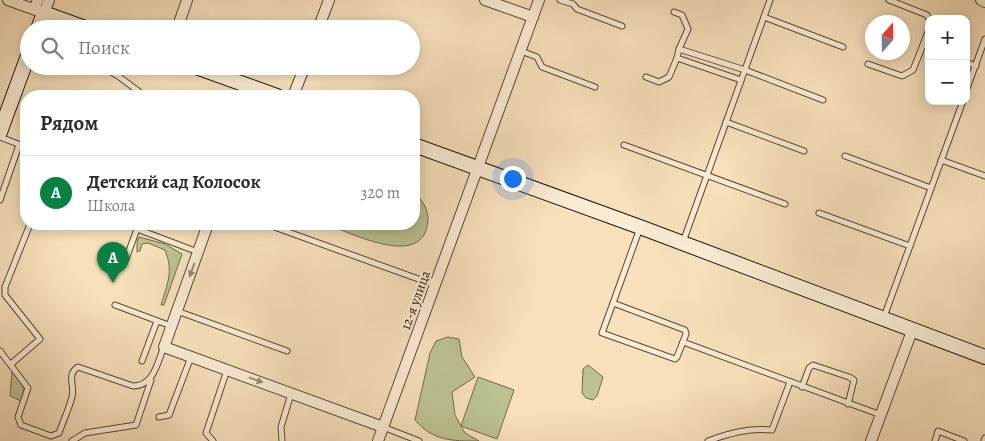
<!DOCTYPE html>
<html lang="ru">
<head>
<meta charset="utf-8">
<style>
	body { margin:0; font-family:Alegreya,serif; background:#f2f2f3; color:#2b2b33 }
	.controls { position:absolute; right:15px; top:15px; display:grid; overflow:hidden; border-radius:10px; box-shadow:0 2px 12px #0003 }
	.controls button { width:45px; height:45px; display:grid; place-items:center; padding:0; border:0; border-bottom:1px solid #e1e1e2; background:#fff; color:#2b2b33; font:25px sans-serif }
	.compass { position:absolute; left:865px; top:15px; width:45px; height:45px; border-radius:50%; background:#fff; box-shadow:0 2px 12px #0003; rotate:20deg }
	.you { position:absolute; left:512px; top:178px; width:18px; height:18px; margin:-12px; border:4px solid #fff; border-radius:50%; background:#1a73e8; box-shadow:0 0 0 8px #1a73e833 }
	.badge { display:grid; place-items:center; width:32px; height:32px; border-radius:50%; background:#0b8043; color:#fff; font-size:16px; font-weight:700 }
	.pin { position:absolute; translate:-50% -41px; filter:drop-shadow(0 1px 2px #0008) }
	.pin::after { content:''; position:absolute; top:26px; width:18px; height:15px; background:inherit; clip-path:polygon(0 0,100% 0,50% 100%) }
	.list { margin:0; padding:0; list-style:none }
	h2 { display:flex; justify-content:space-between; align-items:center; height:65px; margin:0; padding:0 20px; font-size:21px }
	h2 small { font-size:16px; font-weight:400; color:#7c7c81 }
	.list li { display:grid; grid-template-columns:32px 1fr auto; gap:15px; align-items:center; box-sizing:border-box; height:75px; padding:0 20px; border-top:1px solid #e1e1e2 }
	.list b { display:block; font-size:19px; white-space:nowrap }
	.list p { margin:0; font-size:16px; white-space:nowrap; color:#7c7c81 }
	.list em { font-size:16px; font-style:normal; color:#7c7c81 }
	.icon { flex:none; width:28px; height:28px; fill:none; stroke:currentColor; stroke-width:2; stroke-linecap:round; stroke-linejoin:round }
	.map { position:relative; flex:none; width:985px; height:441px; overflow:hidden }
	.search { position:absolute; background:#fff; box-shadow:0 2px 12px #0003; left:20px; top:20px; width:400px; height:55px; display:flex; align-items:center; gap:12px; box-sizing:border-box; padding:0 18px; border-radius:28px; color:#7c7c81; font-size:19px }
	.panel { position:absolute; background:#fff; box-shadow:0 2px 12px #0003; left:20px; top:90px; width:400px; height:140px; border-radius:20px }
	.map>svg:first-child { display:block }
	.green { fill:#bcc290; stroke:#6f6c4e }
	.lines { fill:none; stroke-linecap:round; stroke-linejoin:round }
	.lane-casing { stroke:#574938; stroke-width:7 }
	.street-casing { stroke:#574938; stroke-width:12 }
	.secondary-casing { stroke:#22170c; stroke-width:16 }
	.lane { stroke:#faebd3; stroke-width:5 }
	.street { stroke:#faebd3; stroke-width:10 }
	.secondary { stroke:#faebd3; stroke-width:14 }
	.oneway { fill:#998c79 }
	.labels { text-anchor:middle; stroke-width:4.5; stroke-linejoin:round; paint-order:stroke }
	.street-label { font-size:14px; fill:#22170c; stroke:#faebd3 }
</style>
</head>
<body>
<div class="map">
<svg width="985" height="441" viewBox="0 0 985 441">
	<rect width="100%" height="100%" fill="#f7e0bb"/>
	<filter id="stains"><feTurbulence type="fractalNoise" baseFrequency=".004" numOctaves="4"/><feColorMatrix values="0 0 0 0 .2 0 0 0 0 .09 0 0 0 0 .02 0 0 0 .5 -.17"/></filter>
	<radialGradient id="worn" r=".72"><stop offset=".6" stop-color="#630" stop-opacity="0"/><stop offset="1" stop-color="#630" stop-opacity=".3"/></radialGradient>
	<g class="green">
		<path d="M414,193C422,199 428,209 428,220C425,271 351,233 326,224H414Z"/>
		<path d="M139,237L165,244L182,254L164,305H161C167,284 174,272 165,250L148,243L142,244L140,251L137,252V242Z"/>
		<path d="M448,337L459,339L462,357L475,377L452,392L455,415L461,426L478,377L514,390L497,439L461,426L465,433L479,441C451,441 433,441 415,420L430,353L436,341Z"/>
		<path d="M588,365L603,377L597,396L593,400L586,398L582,393L583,369Z"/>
		<path d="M12,371C21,382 27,386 21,401L10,396Z"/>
	</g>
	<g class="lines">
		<g class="lane-casing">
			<g id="lane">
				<path d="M560,0L573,4L577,9L622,26"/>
				<path d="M889,0L927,15L929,19"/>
				<path d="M674,12L682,15L688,29L679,49"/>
				<path d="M764,17L843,47"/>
				<path d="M929,29L923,45L929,47"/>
				<path d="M521,51L537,57L542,67L595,87"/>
				<path d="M966,62L976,66"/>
				<path d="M868,64L902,76L913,70L923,45"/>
				<path d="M101,66L118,76L145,96"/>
				<path d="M646,77L659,82L669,77L677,58"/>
				<path d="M741,80L677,58L679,49L745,70L823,100"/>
				<path d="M966,91L985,39"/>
				<path d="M726,122L804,151"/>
				<path d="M0,137L26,147"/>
				<path d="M624,145L785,204"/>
				<path d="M845,156L931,188"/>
				<path d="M941,160L985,176"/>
				<path d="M0,200L19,145"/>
				<path d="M819,213L910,246"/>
				<path d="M266,224L435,285"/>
				<path d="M683,242L770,0"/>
				<path d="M126,259L137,229L198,252"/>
				<path d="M613,303L602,333L675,359L677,357L686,334L685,330L613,303L640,228"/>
				<path d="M115,305L171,326"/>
				<path d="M177,311L287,351"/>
				<path d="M884,317L963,101"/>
				<path d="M683,342L881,415"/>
				<path d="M0,351L28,388L18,417L21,425L51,436L59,433C63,421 69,409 72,397C75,385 66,375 78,367L133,386C154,386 157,363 164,347"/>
				<path d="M142,361L157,321"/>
				<path d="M11,364L40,339L5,295V287L30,224"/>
				<path d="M802,387L809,368L813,365L849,377L854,380L848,404"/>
				<path d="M159,417L169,415L191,357"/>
				<path d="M383,427L419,441"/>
				<path d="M72,441L85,433L136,425L151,380"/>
				<path d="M213,441L206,433L227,370"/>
				<path d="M282,441L281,427L291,394"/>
				<path d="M708,441C730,433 748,428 772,430L790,382"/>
				<path d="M935,441L938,431L964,441"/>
				<path d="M984,441L985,438"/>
			</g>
		</g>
		<g class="street-casing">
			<g id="street">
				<path d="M8,0L44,13L49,0"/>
				<path d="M485,0L533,17"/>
				<path d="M981,0L985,2"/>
				<path d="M34,9L38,0"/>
				<path d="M177,29L187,0"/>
				<path d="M318,29L329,0"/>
				<path d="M293,96L305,66"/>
				<path d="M208,224L164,347L383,427"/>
				<path d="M378,441L539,0"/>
				<path d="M871,441L912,331"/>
			</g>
		</g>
		<g class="secondary-casing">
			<g id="secondary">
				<path d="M38,29L44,13L88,29"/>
				<path d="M193,66L277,96"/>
				<path d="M0,132L29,53"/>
				<path d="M414,145L640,227L985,357"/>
			</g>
		</g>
		<use href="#lane" class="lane"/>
		<use href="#street" class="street"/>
		<use href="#secondary" class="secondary"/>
	</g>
	<defs><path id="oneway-solid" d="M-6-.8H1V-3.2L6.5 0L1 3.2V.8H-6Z" transform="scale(1.25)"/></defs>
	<g class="oneway">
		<use href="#oneway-solid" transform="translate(192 270) rotate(110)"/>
		<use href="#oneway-solid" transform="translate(256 380) rotate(20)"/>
	</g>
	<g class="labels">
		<g class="street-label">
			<text transform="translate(415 300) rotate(-70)" y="5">12-я улица</text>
		</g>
	</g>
	<rect width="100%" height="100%" filter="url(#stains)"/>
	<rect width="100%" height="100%" fill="url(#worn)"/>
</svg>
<div class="controls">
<button>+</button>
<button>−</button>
</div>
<svg class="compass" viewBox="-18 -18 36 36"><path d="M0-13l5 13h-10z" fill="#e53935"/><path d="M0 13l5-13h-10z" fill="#7c7c81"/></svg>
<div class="you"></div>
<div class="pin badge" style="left:113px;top:283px">A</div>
<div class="search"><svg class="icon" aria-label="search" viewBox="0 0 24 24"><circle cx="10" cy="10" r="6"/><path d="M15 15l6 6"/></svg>Поиск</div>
<section class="panel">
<h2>Рядом<small></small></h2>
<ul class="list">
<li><span class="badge">A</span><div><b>Детский сад Колосок</b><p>Школа</p></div><em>320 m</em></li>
</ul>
</section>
</div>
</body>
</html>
